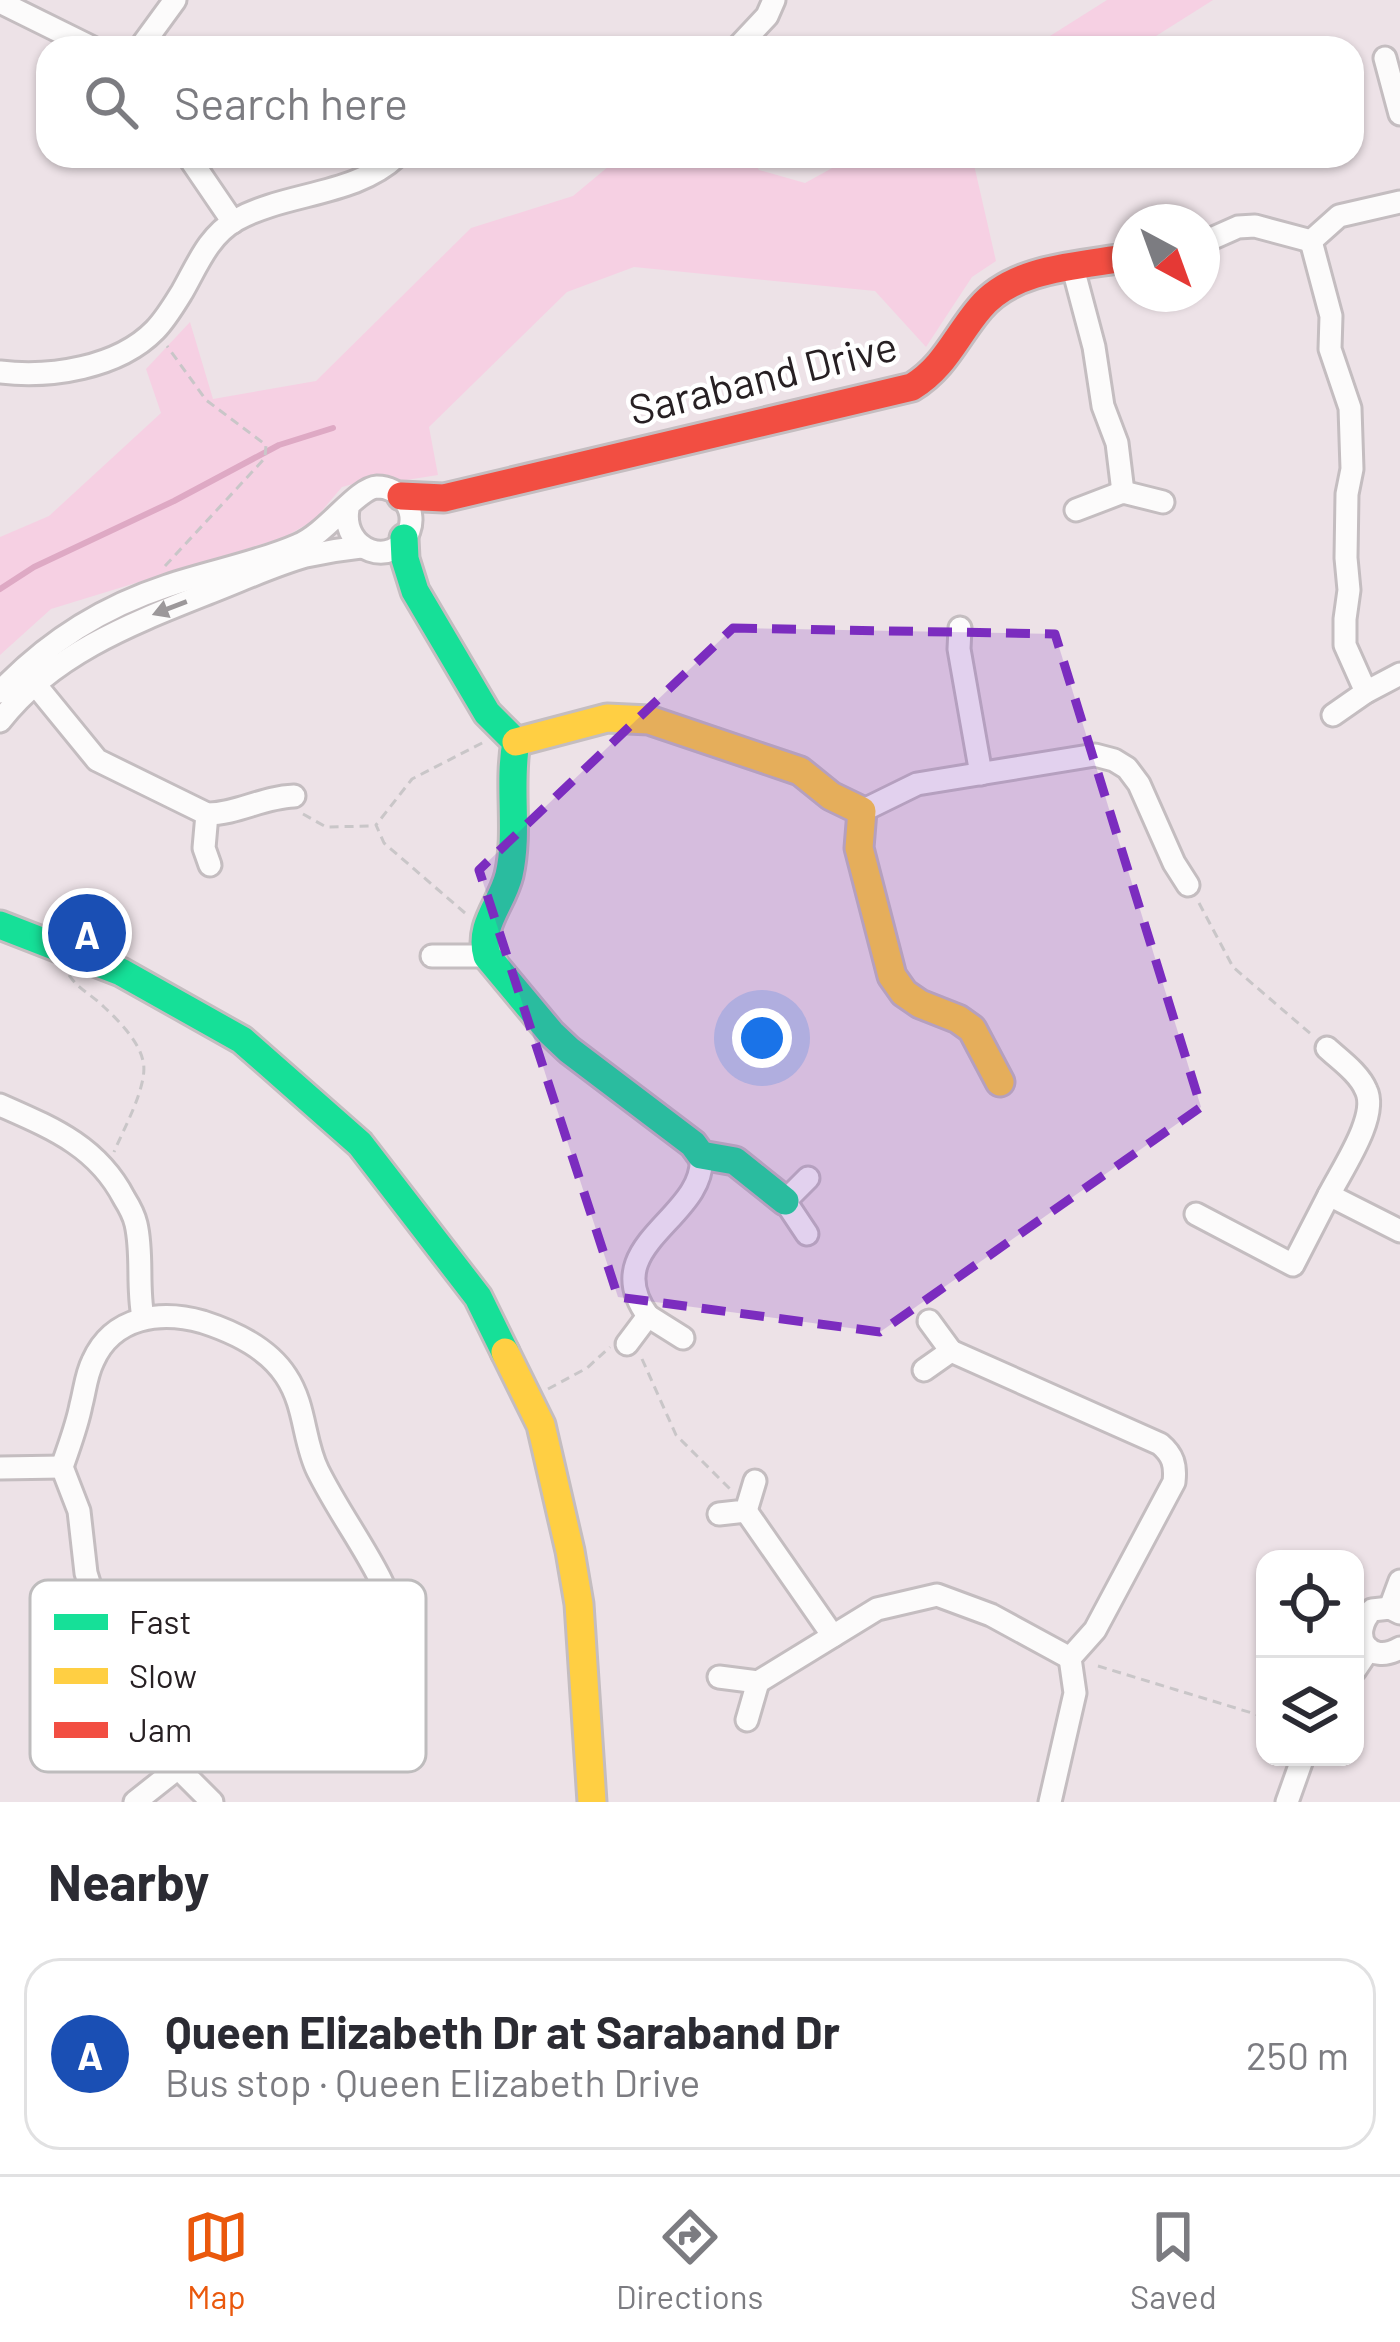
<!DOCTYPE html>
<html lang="en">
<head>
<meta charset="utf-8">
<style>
	body { margin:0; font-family:Barlow,sans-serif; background:#f2f2f3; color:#2b2b33 }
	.controls { position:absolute; right:36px; bottom:36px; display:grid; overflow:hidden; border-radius:24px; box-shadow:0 3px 9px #0004 }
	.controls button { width:108px; height:108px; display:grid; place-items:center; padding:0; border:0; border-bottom:3px solid #e1e1e2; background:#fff; color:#2b2b33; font:60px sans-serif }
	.compass { position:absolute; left:1112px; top:204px; width:108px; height:108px; border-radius:50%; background:#fff; box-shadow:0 3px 9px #0004; rotate:139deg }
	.you { position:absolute; left:762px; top:1038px; width:42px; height:42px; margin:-30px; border:9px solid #fff; border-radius:50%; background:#1a73e8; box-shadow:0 0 0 18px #1a73e833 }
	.badge { display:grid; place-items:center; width:78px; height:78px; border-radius:50%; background:#ea580c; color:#fff; font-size:39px; font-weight:700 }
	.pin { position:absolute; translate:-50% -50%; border:6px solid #fff; box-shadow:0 3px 12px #0006 }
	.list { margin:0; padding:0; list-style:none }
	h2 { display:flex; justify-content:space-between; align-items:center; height:156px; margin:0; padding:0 48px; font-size:51px }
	h2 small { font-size:39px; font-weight:400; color:#7c7c81 }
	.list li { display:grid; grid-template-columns:78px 1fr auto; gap:36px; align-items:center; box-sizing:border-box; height:192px; margin:0 24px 24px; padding:0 24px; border:3px solid #e1e1e2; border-radius:36px }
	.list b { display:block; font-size:45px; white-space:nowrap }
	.list p { margin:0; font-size:39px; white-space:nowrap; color:#7c7c81 }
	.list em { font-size:39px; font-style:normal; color:#7c7c81 }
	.icon { flex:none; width:66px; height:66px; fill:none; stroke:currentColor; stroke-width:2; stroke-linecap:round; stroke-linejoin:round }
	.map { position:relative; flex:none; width:1400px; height:1802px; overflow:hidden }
	.search { position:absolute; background:#fff; box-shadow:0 3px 9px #0004; left:36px; right:36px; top:36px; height:132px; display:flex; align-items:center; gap:30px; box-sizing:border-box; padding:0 42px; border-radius:36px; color:#7c7c81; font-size:45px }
	.sheet { height:372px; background:#fff }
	nav { display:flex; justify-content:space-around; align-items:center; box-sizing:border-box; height:168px; border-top:3px solid #e1e1e2; background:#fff; font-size:33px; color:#7c7c81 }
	nav a { display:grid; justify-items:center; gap:6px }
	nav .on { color:#ea580c }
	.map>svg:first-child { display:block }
	.green { fill:#f6d0e3 }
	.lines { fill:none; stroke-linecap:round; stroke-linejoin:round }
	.stream { stroke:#dea9c4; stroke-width:6 }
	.street-casing { stroke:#c4bdc0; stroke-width:27 }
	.fast-casing { stroke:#c4bdc0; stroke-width:33 }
	.slow-casing { stroke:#c4bdc0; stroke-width:33 }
	.jam-casing { stroke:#c4bdc0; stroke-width:33 }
	.path { stroke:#c9c6c8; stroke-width:3; stroke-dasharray:9 6; stroke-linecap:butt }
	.street { stroke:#fcfbfb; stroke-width:21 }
	.fast { stroke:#16e098; stroke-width:27 }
	.slow { stroke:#ffcf43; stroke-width:27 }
	.jam { stroke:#f24e42; stroke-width:27 }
	.oneway { fill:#9c989a }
	.marked { fill:#7b2cbf; fill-opacity:0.2; stroke:#7b2cbf; stroke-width:9; stroke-dasharray:24 15; stroke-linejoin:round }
	.labels { text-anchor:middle; stroke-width:9; stroke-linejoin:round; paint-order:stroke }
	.street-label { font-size:42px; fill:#272023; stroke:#fff }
	.key { fill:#fff; stroke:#bebcbd; stroke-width:3 }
	.key-label { font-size:33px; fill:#272023 }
</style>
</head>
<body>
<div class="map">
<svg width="1400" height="1802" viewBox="0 0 1400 1802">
	<rect width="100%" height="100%" fill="#ede2e7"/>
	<g class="green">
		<path d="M1107,0H1213L1137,48H1031Z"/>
		<path d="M621,156H751L759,170L805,183L854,156H972L996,261L972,277L926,347L875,291L634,267L567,292L429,427L438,475L400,481L382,476L342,487L314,520L285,537L51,609L0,655V537L49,516L161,413L146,369L190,322L213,399L316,381L471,228L573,196Z"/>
	</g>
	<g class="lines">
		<path class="stream" d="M0,589L34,567L174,501L279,445L333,428"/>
		<g class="street-casing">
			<g id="street">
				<path d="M0,2L93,48"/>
				<path d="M140,48L175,0"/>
				<path d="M737,48L767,16L774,0"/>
				<path d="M1385,58L1400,114"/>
				<path d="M188,156L233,222"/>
				<path d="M1311,241L1331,316L1330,349L1350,408L1352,469L1347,494L1346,558L1349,590L1345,619V645L1366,692"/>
				<path d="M1202,243L1238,227L1255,226L1311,241L1339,216L1400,202"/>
				<path d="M1073,268L1094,347L1103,406L1117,443L1123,492"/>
				<path d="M0,372C50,378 118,368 155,330C165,320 174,305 182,292C197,266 208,236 236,220C286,192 355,196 397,156"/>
				<path d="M1076,510L1123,492L1163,502"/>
				<path d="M960,628L959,649L981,774"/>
				<path d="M30,678L97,760L207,814C237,814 263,797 294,796"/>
				<path d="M0,692C46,643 103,607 167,586C211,571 257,563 298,545C326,534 357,488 377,487C400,487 417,509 409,531C394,570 341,551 348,509"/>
				<path d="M1333,715L1366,692L1400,674"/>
				<path d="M0,721C53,653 133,623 211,592C242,580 274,565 306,556C324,552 342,549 361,547"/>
				<path d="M862,811L917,784L1095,755L1114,760L1127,768L1139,784L1174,863L1188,885"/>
				<path d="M207,814L204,848L210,865"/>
				<path d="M432,956H487"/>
				<path d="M1327,1048C1340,1060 1359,1073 1366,1090C1379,1116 1342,1169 1329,1195"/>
				<path d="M0,1105C52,1128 97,1146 124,1198C129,1206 134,1215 136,1224C143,1254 137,1286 143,1317"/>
				<path d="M1196,1214L1293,1265L1329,1195L1400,1231"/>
				<path d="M807,1234L785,1201L808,1178"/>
				<path d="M648,1316C595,1244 708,1218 701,1155"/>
				<path d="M627,1344L648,1316L683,1338"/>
				<path d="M951,1351L1160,1444C1173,1455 1176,1465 1174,1482L1095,1630L1070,1658L1075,1693L1050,1802"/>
				<path d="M924,1370L951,1351L929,1321"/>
				<path d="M62,1467C69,1446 77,1426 81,1405C85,1390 86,1375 93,1361C113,1316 161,1310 203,1322C234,1332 268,1348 286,1376C306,1406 303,1441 318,1471C347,1529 384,1569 402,1635"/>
				<path d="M62,1467L79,1511L86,1573L112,1657L140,1711L164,1748L178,1768L212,1802"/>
				<path d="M0,1468L62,1467"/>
				<path d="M746,1511L833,1636"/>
				<path d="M719,1514L746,1511L755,1481"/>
				<path d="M1390,1608L1400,1581"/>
				<path d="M1400,1613L1390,1608L1372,1610C1348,1636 1369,1666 1400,1648"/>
				<path d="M1355,1670L1369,1649"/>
				<path d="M719,1677L758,1682L877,1609L937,1595L991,1615L1070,1658"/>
				<path d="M747,1720L758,1682"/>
				<path d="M135,1802L178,1768"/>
				<path d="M1287,1802L1303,1757"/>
			</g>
		</g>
		<g class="fast-casing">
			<g id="fast">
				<path d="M404,538L405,559L415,591L487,713L516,742C508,786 519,831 509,875C502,904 478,925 487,956L551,1033L569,1050L693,1144L701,1155L735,1161L785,1201"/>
				<path d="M0,925L121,972L242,1040L360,1144L478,1297L505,1352"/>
			</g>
		</g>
		<g class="slow-casing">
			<g id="slow">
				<path d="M516,742L607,718L649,720L800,771L831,796L862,811L859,848L892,976L904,993L920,1004L958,1019L972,1029L1000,1082"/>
				<path d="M505,1352L541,1425L570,1551L579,1604L592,1802"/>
			</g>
		</g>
		<g class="jam-casing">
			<path id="jam" d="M401,496L444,498L912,387C945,367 956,336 980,308C1014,267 1080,266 1130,257"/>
		</g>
		<g class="path">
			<path d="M165,566L265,458L266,445L206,400L167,346"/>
			<path d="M303,814L326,827L374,826"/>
			<path d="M1199,903L1233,967L1312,1035"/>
			<path d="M465,913L384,843L376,825L412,779L484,742"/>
			<path d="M69,975C78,989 92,995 104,1007C118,1020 139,1041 143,1061C149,1084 123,1130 114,1152"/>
			<path d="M642,1359L676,1435L733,1492"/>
			<path d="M548,1389L587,1368L610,1347"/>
			<path d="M1098,1666L1265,1717"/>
		</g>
		<use href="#street" class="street"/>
		<use href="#fast" class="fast"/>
		<use href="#slow" class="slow"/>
		<use href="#jam" class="jam"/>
	</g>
	<defs><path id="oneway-solid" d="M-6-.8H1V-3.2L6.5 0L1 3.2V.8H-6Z" transform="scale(3)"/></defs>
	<use class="oneway" href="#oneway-solid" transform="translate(170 608) rotate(159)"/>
	<path class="marked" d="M733,628L1055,634L1201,1107L880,1332L618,1297L479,870Z"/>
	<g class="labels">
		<g class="street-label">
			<text transform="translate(763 378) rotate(-14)" y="15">Saraband Drive</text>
		</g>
	</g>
	<rect x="30" y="1580" width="396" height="192" rx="18" class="key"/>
	<rect x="54" y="1614" width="54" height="16" fill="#16e098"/>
	<rect x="54" y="1668" width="54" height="16" fill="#ffcf43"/>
	<rect x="54" y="1722" width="54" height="16" fill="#f24e42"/>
	<g class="key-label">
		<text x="129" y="1634">Fast</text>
		<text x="129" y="1688">Slow</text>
		<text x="129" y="1742">Jam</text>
	</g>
</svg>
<div class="controls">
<button><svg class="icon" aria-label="locate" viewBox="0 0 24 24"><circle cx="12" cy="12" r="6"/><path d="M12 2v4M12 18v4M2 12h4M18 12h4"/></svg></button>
<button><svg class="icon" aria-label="layers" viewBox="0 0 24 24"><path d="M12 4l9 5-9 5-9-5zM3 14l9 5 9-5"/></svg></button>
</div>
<svg class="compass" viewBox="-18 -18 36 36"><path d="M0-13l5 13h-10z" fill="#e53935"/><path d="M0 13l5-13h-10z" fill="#7c7c81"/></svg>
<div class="you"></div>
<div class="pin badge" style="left:87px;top:933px;background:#1a4fb4">A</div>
<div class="search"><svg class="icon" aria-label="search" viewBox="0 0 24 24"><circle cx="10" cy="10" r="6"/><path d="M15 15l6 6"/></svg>Search here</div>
</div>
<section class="sheet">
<h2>Nearby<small></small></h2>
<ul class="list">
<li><span class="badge" style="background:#1a4fb4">A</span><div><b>Queen Elizabeth Dr at Saraband Dr</b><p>Bus stop · Queen Elizabeth Drive</p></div><em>250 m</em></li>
</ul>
</section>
<nav>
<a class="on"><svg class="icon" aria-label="map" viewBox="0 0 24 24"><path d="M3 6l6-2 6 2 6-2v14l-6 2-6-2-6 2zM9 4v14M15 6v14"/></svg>Map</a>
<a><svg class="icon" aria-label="directions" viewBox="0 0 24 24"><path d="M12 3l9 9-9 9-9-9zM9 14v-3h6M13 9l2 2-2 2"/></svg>Directions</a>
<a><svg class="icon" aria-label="saved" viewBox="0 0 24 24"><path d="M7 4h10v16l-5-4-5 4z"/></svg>Saved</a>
</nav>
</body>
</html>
